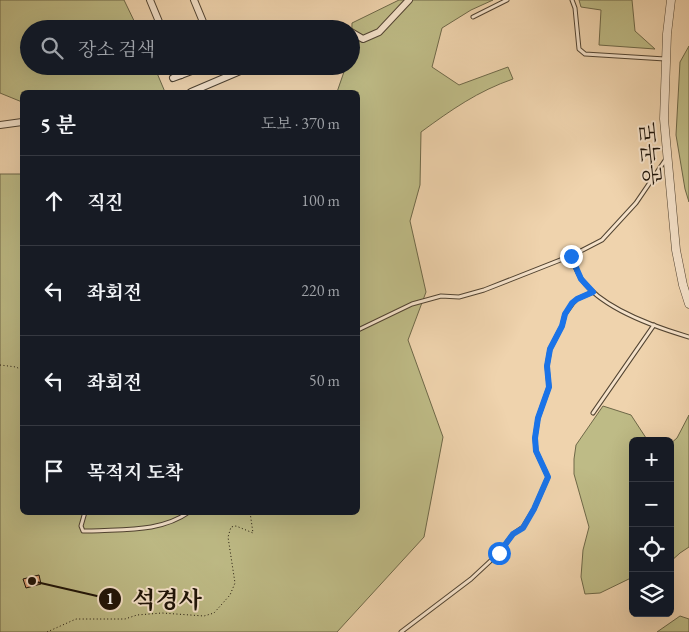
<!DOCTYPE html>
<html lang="ko">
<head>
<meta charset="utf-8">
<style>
	body { margin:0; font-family:"EB Garamond","Noto Serif KR",serif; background:#20242c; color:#f1f3f6 }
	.controls { position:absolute; right:15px; bottom:15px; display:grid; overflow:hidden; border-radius:8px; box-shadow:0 5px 20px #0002 }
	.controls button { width:45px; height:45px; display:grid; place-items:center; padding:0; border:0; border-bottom:1px solid #363941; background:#171b24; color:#f1f3f6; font:25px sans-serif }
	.stop { position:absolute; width:15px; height:15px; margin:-11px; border:4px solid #1a73e8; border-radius:50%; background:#fff }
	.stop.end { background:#1a73e8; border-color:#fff; box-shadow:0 1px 5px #0008 }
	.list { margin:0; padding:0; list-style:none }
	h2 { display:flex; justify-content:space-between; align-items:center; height:65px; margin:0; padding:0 20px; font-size:21px }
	h2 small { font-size:16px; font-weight:400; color:#9ea1a6 }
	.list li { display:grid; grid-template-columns:32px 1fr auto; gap:15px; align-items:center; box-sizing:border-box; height:90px; padding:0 20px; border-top:1px solid #363941 }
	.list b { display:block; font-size:19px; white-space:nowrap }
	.list em { font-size:16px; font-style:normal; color:#9ea1a6 }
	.icon { flex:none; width:28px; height:28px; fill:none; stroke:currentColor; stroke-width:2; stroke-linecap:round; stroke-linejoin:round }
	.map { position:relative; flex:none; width:689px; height:632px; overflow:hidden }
	.search { position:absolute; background:#171b24; box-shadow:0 5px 20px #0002; left:20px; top:20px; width:340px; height:55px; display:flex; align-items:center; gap:12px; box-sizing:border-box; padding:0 18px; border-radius:28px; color:#9ea1a6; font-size:19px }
	.panel { position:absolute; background:#171b24; box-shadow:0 5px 20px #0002; left:20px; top:90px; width:340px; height:425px; border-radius:8px }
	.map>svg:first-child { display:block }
	.green { fill:#bebb86; stroke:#6e6848 }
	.building { fill:#dd9e74; stroke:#1e1409 }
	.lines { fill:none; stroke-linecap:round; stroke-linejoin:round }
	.service-casing { stroke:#524432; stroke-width:5 }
	.minor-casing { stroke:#524432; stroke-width:8 }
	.tertiary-casing { stroke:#524432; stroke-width:9 }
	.path { stroke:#1e1409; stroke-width:1; stroke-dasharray:1 2.5; stroke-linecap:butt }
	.service { stroke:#f5e2ca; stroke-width:3 }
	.minor { stroke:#f5e2ca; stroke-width:6 }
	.tertiary { stroke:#f5e2ca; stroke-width:8 }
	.route { stroke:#1a73e8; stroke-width:6 }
	.labels { text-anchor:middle; stroke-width:4; stroke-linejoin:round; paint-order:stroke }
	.street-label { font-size:22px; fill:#1e1409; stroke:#f5e2ca }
	.leader { fill:none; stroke:#1e1409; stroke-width:2 }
	.callout-dot { fill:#1e1409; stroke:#f5e2ca; stroke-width:2 }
	.mark-label { font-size:15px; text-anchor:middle; font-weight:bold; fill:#fff }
	.callout-label { font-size:24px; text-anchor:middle; font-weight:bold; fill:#1e1409; stroke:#f5e2ca; stroke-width:4; stroke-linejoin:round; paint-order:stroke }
</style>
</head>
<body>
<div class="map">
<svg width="689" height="632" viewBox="0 0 689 632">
	<rect width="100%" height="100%" fill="#efd3ad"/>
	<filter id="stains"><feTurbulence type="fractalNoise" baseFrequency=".004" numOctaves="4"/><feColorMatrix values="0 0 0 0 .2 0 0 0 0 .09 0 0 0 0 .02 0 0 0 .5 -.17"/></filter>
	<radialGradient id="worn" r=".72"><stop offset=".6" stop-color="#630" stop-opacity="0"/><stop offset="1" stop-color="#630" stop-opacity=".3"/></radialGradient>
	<g class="green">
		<path d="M0,0H124L138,29H29V66H154L165,92H22V102L0,93Z"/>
		<path d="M399,0H493L471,10L442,28L432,67L459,85L508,67L513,79C478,91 451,110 421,132L420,185L410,221L426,292L408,340L443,437L424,537L337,632H0V174H22V512H358V92H337L346,66H351L352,23Z"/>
		<path d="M579,0H632L635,31L655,49L599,45L601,10L581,7Z"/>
		<path d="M689,46V202L685,189L676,135L680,62Z"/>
		<path d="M603,406L631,415L648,441H633V577L600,593L585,594L581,577L583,550L589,527L574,474V459L576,445Z"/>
		<path d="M689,415V547L680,553L670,562V444L677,438Z"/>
		<path d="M680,616L689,619V632H657Z"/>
	</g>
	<path class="building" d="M39,575L41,584L26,588L23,579Z"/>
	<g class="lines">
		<g class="service-casing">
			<g id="service">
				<path d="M572,0L575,8L579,49L585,54L665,59"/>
				<path d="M473,17L507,0"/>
				<path d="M571,256C574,264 577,273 582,280C603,309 655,327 689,337"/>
				<path d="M358,330L412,304L441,296L459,297L484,290L573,255L602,240L636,203L666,159"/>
				<path d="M593,413L654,325"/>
				<path d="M85,512L81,526L83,531H92C125,529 161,532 189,512"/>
				<path d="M401,632L471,579L499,553L513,534L523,527L534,509L548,477L536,451L535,438L538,418L549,387L547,366L550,349L562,326L565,314L573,303L577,299L593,292"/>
			</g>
		</g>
		<g class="minor-casing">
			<g id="minor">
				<path d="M150,0L162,29"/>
				<path d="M194,0L206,29"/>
				<path d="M324,29L341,26L346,29"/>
				<path d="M351,32L363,39L379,32L409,0"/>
				<path d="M177,66L181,75"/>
				<path d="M173,78L205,66"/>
				<path d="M191,92L252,66"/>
				<path d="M0,125L22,122"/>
			</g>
		</g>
		<g class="tertiary-casing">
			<path id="tertiary" d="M671,0L667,34L664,119L676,250L683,285L689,304"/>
		</g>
		<g class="path">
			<path d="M0,365L16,367L22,370"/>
			<path d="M47,632L76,619H125L137,615L162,613L204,616L214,613L230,595L235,583L228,537L231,527L236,526L241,528L253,533L250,512"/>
		</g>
		<use href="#service" class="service"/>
		<use href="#minor" class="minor"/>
		<use href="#tertiary" class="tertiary"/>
	</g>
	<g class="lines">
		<path class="route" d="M499,553L513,534L523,528L534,509L548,477L536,451L535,438L538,418L549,387L547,366L550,349L562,326L565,314L572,303L577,299L593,292L581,279L571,256"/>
	</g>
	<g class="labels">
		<g class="street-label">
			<text transform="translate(650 154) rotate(-95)" y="8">운곡로</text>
		</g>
	</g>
	<path class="leader" d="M32 581L110 599"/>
	<g class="callout-dot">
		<circle cx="32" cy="581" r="5"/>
		<circle cx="110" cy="599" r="12"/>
	</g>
	<g class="mark-label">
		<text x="110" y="604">1</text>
	</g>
	<g class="callout-label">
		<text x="167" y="608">석경사</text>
	</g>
	<rect width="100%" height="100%" filter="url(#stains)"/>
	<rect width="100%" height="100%" fill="url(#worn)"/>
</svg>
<div class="controls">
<button>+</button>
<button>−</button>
<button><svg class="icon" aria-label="locate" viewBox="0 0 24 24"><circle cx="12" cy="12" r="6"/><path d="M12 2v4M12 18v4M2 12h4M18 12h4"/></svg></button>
<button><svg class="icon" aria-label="layers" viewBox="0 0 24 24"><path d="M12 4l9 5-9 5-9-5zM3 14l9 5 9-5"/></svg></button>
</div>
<div class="stop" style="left:499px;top:553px"></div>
<div class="stop end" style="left:571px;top:256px"></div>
<div class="search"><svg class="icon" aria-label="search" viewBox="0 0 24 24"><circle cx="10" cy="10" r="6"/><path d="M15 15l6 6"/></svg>장소 검색</div>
<section class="panel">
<h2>5 분<small>도보 · 370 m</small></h2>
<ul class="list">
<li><svg class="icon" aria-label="ahead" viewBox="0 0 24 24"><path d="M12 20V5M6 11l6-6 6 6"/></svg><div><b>직진</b></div><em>100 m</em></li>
<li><svg class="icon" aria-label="left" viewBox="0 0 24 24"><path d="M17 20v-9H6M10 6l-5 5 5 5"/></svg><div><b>좌회전</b></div><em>220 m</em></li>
<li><svg class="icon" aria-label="left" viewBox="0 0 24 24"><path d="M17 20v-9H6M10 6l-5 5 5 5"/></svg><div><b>좌회전</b></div><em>50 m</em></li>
<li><svg class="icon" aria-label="arrive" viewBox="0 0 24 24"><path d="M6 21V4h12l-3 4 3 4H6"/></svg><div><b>목적지 도착</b></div></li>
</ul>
</section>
</div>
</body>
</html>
